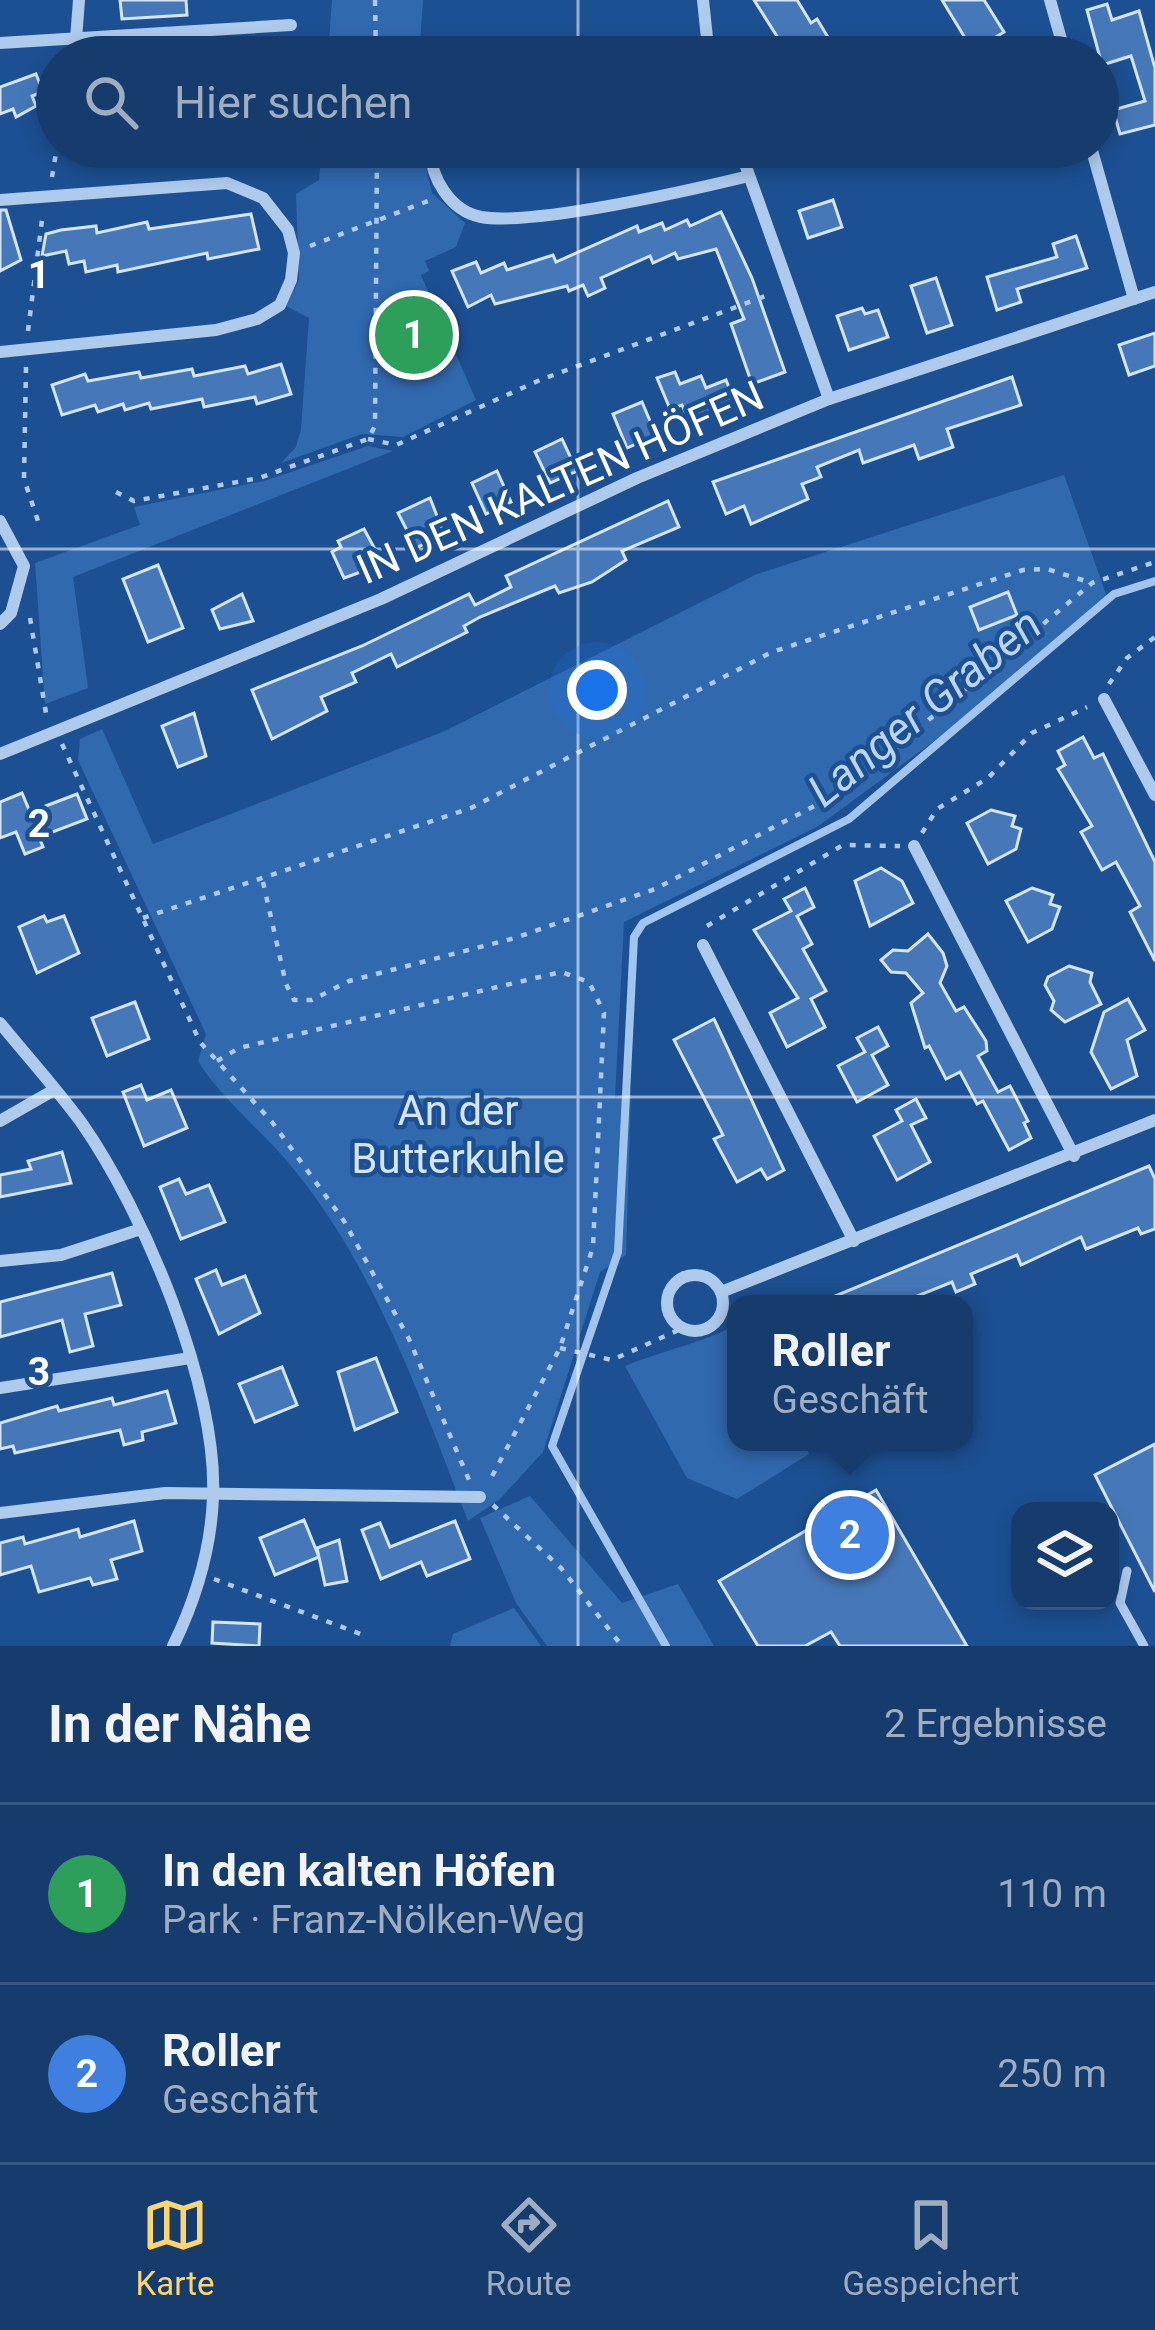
<!DOCTYPE html>
<html lang="de">
<head>
<meta charset="utf-8">
<style>
	body { margin:0; font-family:Roboto,sans-serif; background:#1f4373; color:#f1f3f6 }
	.controls { position:absolute; right:36px; bottom:36px; display:grid; overflow:hidden; border-radius:24px; box-shadow:0 6px 18px #0003 }
	.controls button { width:108px; height:108px; display:grid; place-items:center; padding:0; border:0; border-bottom:3px solid #355681; background:#163c6e; color:#f1f3f6; font:60px sans-serif }
	.you { position:absolute; left:597px; top:690px; width:42px; height:42px; margin:-30px; border:9px solid #fff; border-radius:50%; background:#1a73e8; box-shadow:0 0 0 18px #1a73e833 }
	.badge { display:grid; place-items:center; width:78px; height:78px; border-radius:50%; background:#fdd46d; color:#fff; font-size:39px; font-weight:700 }
	.pin { position:absolute; translate:-50% -50%; border:6px solid #fff; box-shadow:0 3px 12px #0006 }
	.popup { position:absolute; left:727px; top:1295px; width:246px; height:156px; box-sizing:border-box; display:grid; place-content:center; border-radius:24px; background:#163c6e; filter:drop-shadow(0 3px 9px #0005); font-size:39px; white-space:nowrap; color:#9eadc2 }
	.popup b { font-size:45px; color:#f1f3f6 }
	.popup::after { content:''; position:absolute; left:50%; top:100%; margin-left:-24px; border:24px solid transparent; border-top-color:#163c6e }
	.list { margin:0; padding:0; list-style:none }
	h2 { display:flex; justify-content:space-between; align-items:center; height:156px; margin:0; padding:0 48px; font-size:51px }
	h2 small { font-size:39px; font-weight:400; color:#9eadc2 }
	.list li { display:grid; grid-template-columns:78px 1fr auto; gap:36px; align-items:center; box-sizing:border-box; height:180px; padding:0 48px; border-top:3px solid #355681 }
	.list b { display:block; font-size:45px; white-space:nowrap }
	.list p { margin:0; font-size:39px; white-space:nowrap; color:#9eadc2 }
	.list em { font-size:39px; font-style:normal; color:#9eadc2 }
	.icon { flex:none; width:66px; height:66px; fill:none; stroke:currentColor; stroke-width:2; stroke-linecap:round; stroke-linejoin:round }
	.map { position:relative; flex:none; width:1155px; height:1646px; overflow:hidden }
	.search { position:absolute; background:#163c6e; box-shadow:0 6px 18px #0003; left:36px; right:36px; top:36px; height:132px; display:flex; align-items:center; gap:30px; box-sizing:border-box; padding:0 42px; border-radius:66px; color:#9eadc2; font-size:45px }
	.sheet { height:516px; background:#163c6e }
	nav { display:flex; justify-content:space-around; align-items:center; box-sizing:border-box; height:168px; border-top:3px solid #355681; background:#163c6e; font-size:33px; color:#9eadc2 }
	nav a { display:grid; justify-items:center; gap:6px }
	nav .on { color:#fdd46d }
	.map>svg:first-child { display:block }
	.green { fill:#3169af }
	.lines { fill:none; stroke-linecap:round; stroke-linejoin:round }
	.stream { stroke:#a2c5f0; stroke-width:8 }
	.building { fill:#4678b9; stroke:#d4e5fa; stroke-width:3 }
	.path { stroke:#aecbee; stroke-width:4.5; stroke-dasharray:6 9; stroke-linecap:butt }
	.service { stroke:#aecbee; stroke-width:9 }
	.minor { stroke:#aecbee; stroke-width:12 }
	.grid { fill:none; stroke:#fff; stroke-width:3; stroke-opacity:0.55 }
	.labels { text-anchor:middle; stroke-width:9; stroke-linejoin:round; paint-order:stroke }
	.street-label { font-size:42px; fill:#fff; stroke:#1d5092 }
	.park-label { font-size:42px; fill:#d4e5fa; stroke:#1d5092 }
	.water-label { font-size:45px; font-style:italic; fill:#bad5f5; stroke:#1d5092 }
	.grid-label { font-size:39px; text-anchor:middle; font-weight:bold; fill:#fff; stroke:#1d5092; stroke-width:9; stroke-linejoin:round; paint-order:stroke }
</style>
</head>
<body>
<div class="map">
<svg width="1155" height="1646" viewBox="0 0 1155 1646">
	<rect width="100%" height="100%" fill="#1d5092"/>
	<g class="green">
		<path d="M332,0H423L419,57H328Z"/>
		<path d="M322,147H421L432,193L465,223L456,247L425,261L429,271L421,275L476,400L403,437L362,434L281,463L296,447L301,429L309,318L286,306L299,280L296,194L319,180Z"/>
		<path d="M368,446L393,451L73,577L88,688L45,704L35,563L140,525L134,507L264,481Z"/>
		<path d="M1064,475L1108,600L990,700L817,827L624,922L615,1098L631,1090L626,1255L600,1272L543,1452L500,1499L468,1521C422,1402 377,1273 296,1172C266,1133 224,1103 198,1061L206,1034L78,760L80,739L102,729L153,844L445,731L757,574Z"/>
		<path d="M736,1324V1442H804L809,1454L737,1499L687,1478L625,1366C657,1352 711,1341 736,1324Z"/>
		<path d="M530,1496L622,1603L678,1584L714,1646H547L516,1603L480,1518Z"/>
		<path d="M514,1608L541,1646H450L453,1634Z"/>
	</g>
	<g class="lines">
		<path class="stream" d="M666,1646L552,1446L618,1252L634,937L643,923L849,819L1114,594L1155,581"/>
	</g>
	<g class="building">
		<path d="M120,0H186L187,15L122,19Z"/>
		<path d="M754,0H797L811,23L817,19L840,57H797L786,38L780,41Z"/>
		<path d="M942,0H984L1004,32L973,51Z"/>
		<path d="M1107,4L1112,20L1139,11L1155,68V125L1120,134L1113,110L1145,101L1131,56L1102,65L1087,10Z"/>
		<path d="M36,74L43,92L32,96L36,106L16,117L13,109L0,114V87Z"/>
		<path d="M833,200L842,227L808,238L799,211Z"/>
		<path d="M0,210H6L21,260L0,271Z"/>
		<path d="M721,212L752,278L785,372L752,384L731,324L744,319L716,249L678,259L675,253L653,263L650,256L601,278L605,288L588,296L583,285L569,291L567,286L495,304L491,295L468,307L452,271L476,262L481,273L504,263L507,270L553,255L556,262L637,226L639,232L662,223L665,230L687,220L690,226Z"/>
		<path d="M251,214L259,249L208,259L207,253L118,272L117,265L86,272L84,261L69,264L66,251L42,256L46,234L61,230L96,226L97,233L147,222L149,229Z"/>
		<path d="M1076,236L1087,268L1017,289L1021,302L997,310L987,277L1057,257L1053,244Z"/>
		<path d="M936,278L952,325L927,333L911,286Z"/>
		<path d="M862,308L865,314L878,310L888,337L849,350L837,316Z"/>
		<path d="M1155,333V366L1129,375L1119,345Z"/>
		<path d="M281,364L291,394L257,404L255,397L204,407L202,399L151,409L149,403L125,410L123,404L98,412L95,405L62,415L52,385L85,374L88,381L139,372L141,378L192,369L194,376L245,366L248,374Z"/>
		<path d="M675,372L680,384L701,376L706,388L726,380L734,400L689,421L682,405L670,409L657,378Z"/>
		<path d="M1012,377L1021,405L947,429L953,447L919,459L914,445L863,463L859,450L817,467L821,477L802,484L808,499L751,524L744,506L726,514L713,482Z"/>
		<path d="M642,402L656,435L627,448L613,414Z"/>
		<path d="M562,439L577,471L550,483L535,452Z"/>
		<path d="M497,471L511,502L486,514L472,483Z"/>
		<path d="M430,498L444,534L416,548L398,513Z"/>
		<path d="M668,501L679,527L622,551L626,560L592,582L559,593L555,586L480,617L464,626L467,632L397,667L391,654L352,673L356,682L321,697L327,711L272,739L252,690L362,646L469,594L475,605L511,587L506,576Z"/>
		<path d="M364,529L383,564L344,578L332,552L341,547L338,541Z"/>
		<path d="M158,565L183,628L148,642L123,579Z"/>
		<path d="M1008,592L1017,615L979,630L970,607Z"/>
		<path d="M242,594L253,621L220,629L212,610Z"/>
		<path d="M194,713L206,756L178,767L162,726Z"/>
		<path d="M1083,737L1094,758L1103,754L1155,862V961L1130,912L1140,906L1116,862L1102,870L1081,832L1092,826L1058,769L1065,765L1058,751Z"/>
		<path d="M22,793L30,812L77,794L87,819L39,837L43,847L25,854L16,832L0,838V802Z"/>
		<path d="M991,810L1015,816L1012,826L1021,829L1016,849L988,864L967,823Z"/>
		<path d="M881,868L902,881L913,903L870,926L855,881Z"/>
		<path d="M805,888L814,907L797,916L812,944L803,949L826,991L811,999L825,1027L787,1047L770,1013L798,998L754,930L791,911L784,899Z"/>
		<path d="M1032,888L1053,895L1050,904L1060,907L1052,929L1028,942L1006,901Z"/>
		<path d="M44,916L47,922L64,916L79,953L37,973L19,927Z"/>
		<path d="M928,934L943,953L947,966L940,983L956,1011L964,1007L986,1041L987,1051L978,1056L998,1092L1010,1086L1028,1121L1024,1123L1031,1138L1009,1150L983,1101L977,1104L960,1072L946,1079L929,1046L925,1048L911,1003L923,993L906,973L891,972L881,960L893,950L908,951Z"/>
		<path d="M1069,966L1092,973L1090,982L1101,1004L1065,1022L1051,1010L1054,1001L1045,985L1048,977Z"/>
		<path d="M1128,999L1145,1030L1127,1040L1137,1076L1111,1089L1091,1052L1104,1012Z"/>
		<path d="M135,1002L149,1039L107,1056L92,1018Z"/>
		<path d="M714,1019L784,1170L767,1179L761,1169L737,1182L714,1139L723,1135L674,1040Z"/>
		<path d="M878,1027L888,1046L872,1055L888,1085L857,1102L838,1066L865,1052L857,1038Z"/>
		<path d="M141,1085L147,1100L171,1090L187,1128L144,1146L123,1092Z"/>
		<path d="M916,1099L926,1118L911,1125L930,1162L897,1180L874,1136L902,1121L896,1110Z"/>
		<path d="M62,1152L71,1183L0,1197V1175L31,1169L28,1161Z"/>
		<path d="M1149,1166L1155,1179V1229L1141,1234L1138,1228L1086,1249L1081,1237L1021,1265L1017,1255L971,1274L975,1284L956,1292L952,1282L917,1296L920,1304H816Z"/>
		<path d="M179,1179L186,1194L209,1185L225,1222L181,1239L160,1187Z"/>
		<path d="M216,1270L222,1285L245,1276L260,1313L219,1334L196,1279Z"/>
		<path d="M112,1273L121,1305L85,1314L93,1346L70,1352L62,1320L0,1337V1302Z"/>
		<path d="M376,1358L397,1412L355,1430L338,1372Z"/>
		<path d="M282,1367L297,1405L255,1422L239,1384Z"/>
		<path d="M167,1391L176,1423L142,1432L143,1440L124,1445L120,1430L15,1453L13,1446L0,1449V1423L57,1406L59,1411L112,1398L114,1405Z"/>
		<path d="M1155,1444V1592L1095,1475Z"/>
		<path d="M876,1490L967,1646H840L831,1632L805,1646H758L719,1581Z"/>
		<path d="M304,1520L319,1557L275,1575L260,1538Z"/>
		<path d="M134,1521L142,1551L111,1560L117,1579L93,1585L90,1578L39,1592L31,1566L0,1575V1543L23,1537L25,1544L78,1529L80,1537Z"/>
		<path d="M455,1521L470,1559L427,1576L421,1562L381,1579L362,1530L380,1523L390,1547Z"/>
		<path d="M339,1540L347,1581L325,1585L317,1548Z"/>
		<path d="M213,1622L260,1624L259,1646L212,1643Z"/>
	</g>
	<g class="lines">
		<g class="path">
			<path d="M375,0L376,57"/>
			<path d="M52,177L57,147"/>
			<path d="M310,246L428,201"/>
			<path d="M28,331L43,212"/>
			<path d="M26,367L24,479L38,521"/>
			<path d="M368,439L396,445L540,380L771,294"/>
			<path d="M116,492L134,501L259,478L368,439L375,426L377,147"/>
			<path d="M30,618L47,719"/>
			<path d="M1109,684L1127,658L1155,637"/>
			<path d="M62,744L200,1042L272,1122L344,1221L409,1339L469,1480"/>
			<path d="M922,833L937,809L988,778L1032,733L1087,707"/>
			<path d="M263,882L286,984L294,1000H312L349,981L515,938L655,889L845,790L1092,583L1155,562"/>
			<path d="M143,918L471,808L772,652L1023,570L1047,569L1092,583"/>
			<path d="M707,926L843,845L900,846"/>
			<path d="M217,1061L239,1048L561,972L589,982L604,1013L593,1247L560,1348L489,1482"/>
			<path d="M560,1348L612,1360L683,1328"/>
			<path d="M493,1505L561,1568L622,1646"/>
			<path d="M214,1579L366,1636"/>
		</g>
		<path class="service" d="M1127,1571L1120,1603L1144,1646"/>
		<g class="minor">
			<path d="M703,0L709,57"/>
			<path d="M1050,0L1066,57"/>
			<path d="M76,39L79,0"/>
			<path d="M0,43L291,25"/>
			<path d="M626,57L705,45"/>
			<path d="M431,147C429,176 450,211 481,217C534,226 691,190 749,176"/>
			<path d="M739,147L829,399"/>
			<path d="M1091,147L1134,299"/>
			<path d="M0,200L227,183L263,198L288,230L294,253L291,280L280,305L257,319L216,330L0,352"/>
			<path d="M0,521L24,566L11,613L0,624"/>
			<path d="M1104,699L1155,795"/>
			<path d="M0,754L381,599L637,478L829,399L1155,292"/>
			<path d="M914,846L1074,1156"/>
			<path d="M703,945L854,1241"/>
			<path d="M0,1023C27,1056 56,1088 81,1122C144,1212 218,1387 213,1497C211,1550 196,1599 173,1646"/>
			<path d="M0,1121L54,1090"/>
			<path d="M0,1261L61,1255L141,1229"/>
			<circle cx="695" cy="1303" r="28"/>
			<path d="M721,1292L1155,1120"/>
			<path d="M0,1388L190,1358"/>
			<path d="M0,1513L165,1493L480,1497"/>
		</g>
	</g>
	<path class="grid" d="M578,0V57M578,147V1646M0,549H1155M0,1097H1155"/>
	<g class="labels">
		<g class="street-label">
			<text transform="translate(560 482) rotate(-24)" y="15">IN DEN KALTEN HÖFEN</text>
		</g>
		<g class="park-label">
			<text x="458" y="1125">An der<tspan x="458" dy="48">Butterkuhle</tspan></text>
		</g>
		<g class="water-label">
			<text transform="translate(924 707) rotate(-39)" y="16">Langer Graben</text>
		</g>
	</g>
	<g class="grid-label">
		<text x="39" y="288">1</text>
		<text x="39" y="837">2</text>
		<text x="39" y="1385">3</text>
	</g>
</svg>
<div class="controls">
<button><svg class="icon" aria-label="layers" viewBox="0 0 24 24"><path d="M12 4l9 5-9 5-9-5zM3 14l9 5 9-5"/></svg></button>
</div>
<div class="you"></div>
<div class="pin badge" style="left:414px;top:335px;background:#2e9e5b">1</div>
<div class="pin badge" style="left:850px;top:1535px;background:#3f7fe0">2</div>
<div class="popup"><b>Roller</b>Geschäft</div>
<div class="search"><svg class="icon" aria-label="search" viewBox="0 0 24 24"><circle cx="10" cy="10" r="6"/><path d="M15 15l6 6"/></svg>Hier suchen</div>
</div>
<section class="sheet">
<h2>In der Nähe<small>2 Ergebnisse</small></h2>
<ul class="list">
<li><span class="badge" style="background:#2e9e5b">1</span><div><b>In den kalten Höfen</b><p>Park · Franz-Nölken-Weg</p></div><em>110 m</em></li>
<li><span class="badge" style="background:#3f7fe0">2</span><div><b>Roller</b><p>Geschäft</p></div><em>250 m</em></li>
</ul>
</section>
<nav>
<a class="on"><svg class="icon" aria-label="map" viewBox="0 0 24 24"><path d="M3 6l6-2 6 2 6-2v14l-6 2-6-2-6 2zM9 4v14M15 6v14"/></svg>Karte</a>
<a><svg class="icon" aria-label="directions" viewBox="0 0 24 24"><path d="M12 3l9 9-9 9-9-9zM9 14v-3h6M13 9l2 2-2 2"/></svg>Route</a>
<a><svg class="icon" aria-label="saved" viewBox="0 0 24 24"><path d="M7 4h10v16l-5-4-5 4z"/></svg>Gespeichert</a>
</nav>
</body>
</html>
